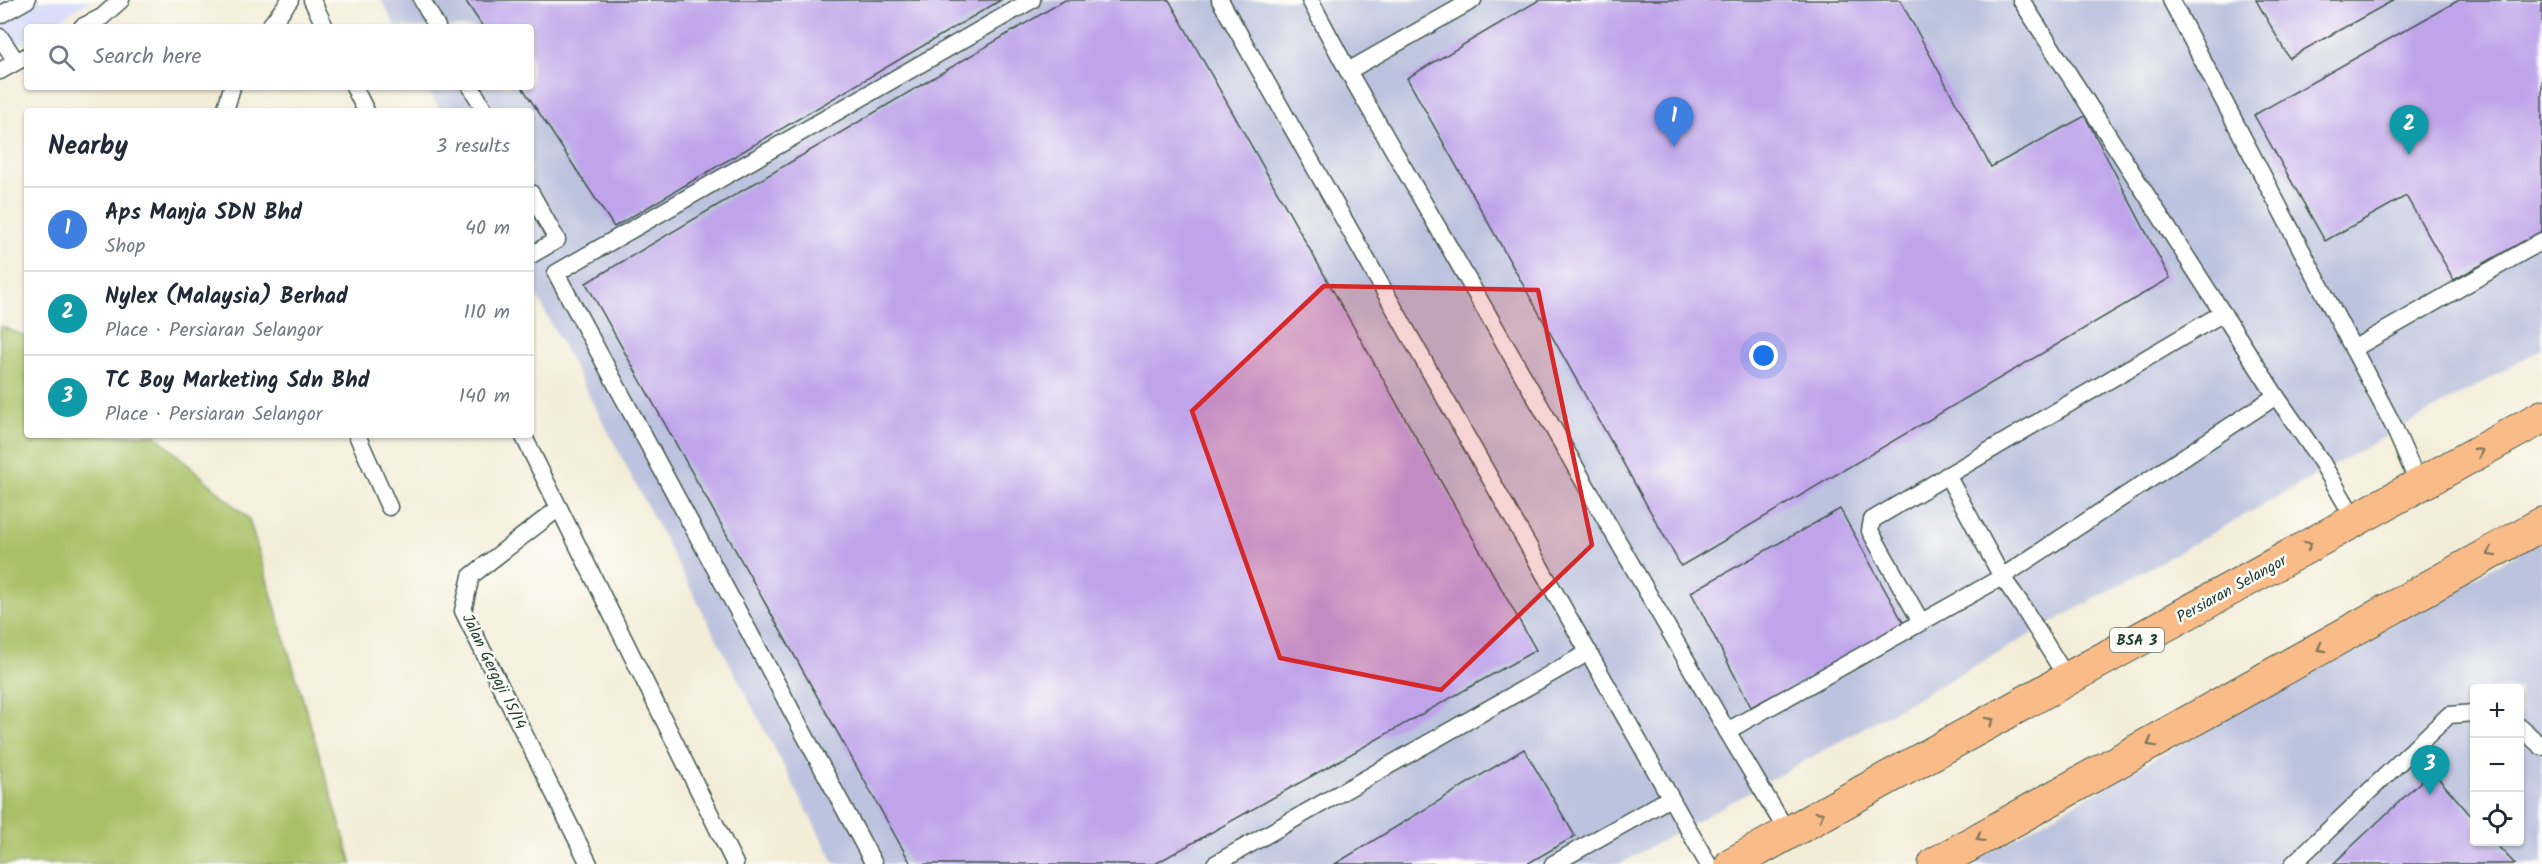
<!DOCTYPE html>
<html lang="en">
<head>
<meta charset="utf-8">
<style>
	body { margin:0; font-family:Kalam,sans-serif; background:#f2f2f3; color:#1f2937 }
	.controls { position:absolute; right:18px; bottom:18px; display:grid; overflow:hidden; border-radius:6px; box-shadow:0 2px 4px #0004 }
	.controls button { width:54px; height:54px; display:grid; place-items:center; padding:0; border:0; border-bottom:2px solid #e0e1e3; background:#fff; color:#1f2937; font:30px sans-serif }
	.you { position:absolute; left:1764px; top:356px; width:21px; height:21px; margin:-15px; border:4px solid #fff; border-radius:50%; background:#1a73e8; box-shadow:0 0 0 9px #1a73e833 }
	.badge { display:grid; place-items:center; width:39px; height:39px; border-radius:50%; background:#111827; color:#fff; font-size:20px; font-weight:700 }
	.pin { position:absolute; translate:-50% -50px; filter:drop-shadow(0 2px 3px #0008) }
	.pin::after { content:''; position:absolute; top:32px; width:21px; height:18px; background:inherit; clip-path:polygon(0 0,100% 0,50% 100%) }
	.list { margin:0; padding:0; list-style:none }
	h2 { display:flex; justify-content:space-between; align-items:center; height:78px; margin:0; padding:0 24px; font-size:26px }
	h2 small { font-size:20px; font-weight:400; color:#747a83 }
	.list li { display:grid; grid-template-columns:39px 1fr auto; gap:18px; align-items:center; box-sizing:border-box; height:84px; padding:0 24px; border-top:2px solid #e0e1e3 }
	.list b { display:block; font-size:22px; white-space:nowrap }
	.list p { margin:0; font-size:20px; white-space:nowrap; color:#747a83 }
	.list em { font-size:20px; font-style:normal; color:#747a83 }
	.icon { flex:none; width:33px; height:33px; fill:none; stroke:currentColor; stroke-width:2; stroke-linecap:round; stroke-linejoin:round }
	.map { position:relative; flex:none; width:2542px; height:864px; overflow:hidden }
	.search { position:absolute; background:#fff; box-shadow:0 2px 4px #0004; left:24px; top:24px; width:510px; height:66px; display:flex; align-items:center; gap:15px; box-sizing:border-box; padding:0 21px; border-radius:6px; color:#747a83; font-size:22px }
	.panel { position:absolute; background:#fff; box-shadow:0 2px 4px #0004; left:24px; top:108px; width:510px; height:330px; border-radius:6px }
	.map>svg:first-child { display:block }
	.built { fill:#d3d8f9 }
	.industrial { fill:#bcc3de; fill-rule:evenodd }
	.green { fill:#a9c166; stroke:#647f4d; stroke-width:1.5 }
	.building { fill:#bfa4ea }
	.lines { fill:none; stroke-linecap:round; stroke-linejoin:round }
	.service-casing { stroke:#3f574d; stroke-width:19 }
	.primary-casing { stroke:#3f574d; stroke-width:35 }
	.service { stroke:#fff; stroke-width:16 }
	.primary { stroke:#f9bc89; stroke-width:33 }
	.oneway { stroke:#81765a }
	.marked { fill:#d62828; fill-opacity:0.2; stroke:#d62828; stroke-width:4.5; stroke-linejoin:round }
	.labels { text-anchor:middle; stroke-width:5; stroke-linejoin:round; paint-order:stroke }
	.shield { fill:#fdfcf7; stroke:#62766e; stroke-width:1.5 }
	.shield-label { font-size:15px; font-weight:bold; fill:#1f3d34 }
	.street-label { font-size:16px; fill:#1f3d34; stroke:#fdfcf7 }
</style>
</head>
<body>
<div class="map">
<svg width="2542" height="864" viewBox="0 0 2542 864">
	<rect width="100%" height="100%" fill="#fdfcf7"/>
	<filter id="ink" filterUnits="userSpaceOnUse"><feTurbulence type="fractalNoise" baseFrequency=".0167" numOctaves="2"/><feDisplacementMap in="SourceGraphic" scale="12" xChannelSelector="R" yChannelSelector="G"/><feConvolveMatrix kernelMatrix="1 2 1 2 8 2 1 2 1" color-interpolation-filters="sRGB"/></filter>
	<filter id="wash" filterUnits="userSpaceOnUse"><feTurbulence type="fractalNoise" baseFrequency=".008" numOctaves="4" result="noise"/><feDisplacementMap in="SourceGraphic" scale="24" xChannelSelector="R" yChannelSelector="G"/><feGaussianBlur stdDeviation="1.35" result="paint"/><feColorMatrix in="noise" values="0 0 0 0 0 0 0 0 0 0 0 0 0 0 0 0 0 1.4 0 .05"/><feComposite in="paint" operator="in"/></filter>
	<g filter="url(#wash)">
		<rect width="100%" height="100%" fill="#f3edd8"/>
		<path class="built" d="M0,0H92L47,27H27V39L0,55Z"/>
		<g class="industrial">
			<path d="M381,0H2542V349L1620,864H835L531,285V111H440L427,87H531V27H396Z"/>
			<path d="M2542,539V864H1969ZM2474,688H2520V842H2474Z"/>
		</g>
		<path class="green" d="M0,326L27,337V435H155L249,519L352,864H0Z"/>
		<g id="blocks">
			<g class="building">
				<path d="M465,0H1001L614,227L522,87H531V27H483Z"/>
				<path d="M1065,0H1169L1536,650L1155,864H911L586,283Z"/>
				<path d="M1539,0H1900L1991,167L2085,116L2170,278L1681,566L1407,78Z"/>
				<path d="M2256,0H2394L2289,58Z"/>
				<path d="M2459,0H2542V231L2454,280L2406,196L2325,241L2254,115Z"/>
				<path d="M1840,509L1905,626L1751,707L1691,592Z"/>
				<path d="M1524,749L1575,836L1527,864H1335Z"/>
				<path d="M2432,771L2474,819V842H2494L2515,864H2333Z"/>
			</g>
		</g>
	</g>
	<g filter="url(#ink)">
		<use href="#blocks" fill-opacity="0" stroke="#3f574d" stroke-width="1.5"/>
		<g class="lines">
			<g class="service-casing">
				<g id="service">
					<path d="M312,0L325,27"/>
					<path d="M422,0L437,27"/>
					<path d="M1220,0L1708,864"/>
					<path d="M1310,0L1348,71L1727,731L1788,833"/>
					<path d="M2021,0L2276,396L2321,461L2355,520"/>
					<path d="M2171,0L2393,425L2419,485"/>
					<path d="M0,15L27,0"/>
					<path d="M82,27L102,17L121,0"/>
					<path d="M269,27L290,0"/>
					<path d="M0,37L16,61"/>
					<path d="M0,71L27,56"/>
					<path d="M1348,71L1473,0"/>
					<path d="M354,87L366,111"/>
					<path d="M471,87L485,111"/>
					<path d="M225,111L232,87"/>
					<path d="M531,193L557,240L531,255"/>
					<path d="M2353,349L2542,241"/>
					<path d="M357,435L389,507"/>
					<path d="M523,435L735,864"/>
					<path d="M1947,475L2002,577L2019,601L2067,678"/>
					<path d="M559,508L471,576L463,611L589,864"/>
					<path d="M1921,622L1870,531L1872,520L2223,313"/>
					<path d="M2520,727L2542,747"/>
					<path d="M1727,731L2002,577L2276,396"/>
					<path d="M874,864L556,273L1032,0"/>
					<path d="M1215,864L1589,652"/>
					<path d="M1553,864L1670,798"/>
					<path d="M2293,864L2449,715L2474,713"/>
				</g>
			</g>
			<g class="primary-casing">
				<g id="primary">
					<path d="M1732,864L2542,417"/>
					<path d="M1935,864L2542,524"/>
				</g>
			</g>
			<use href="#service" class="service"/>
			<use href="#primary" class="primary"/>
		</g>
		<defs><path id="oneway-chevron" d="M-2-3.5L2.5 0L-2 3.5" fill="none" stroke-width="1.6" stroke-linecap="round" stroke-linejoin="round" transform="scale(1.5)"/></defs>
		<g class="oneway">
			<use href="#oneway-chevron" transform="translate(2479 452) rotate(-29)"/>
			<use href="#oneway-chevron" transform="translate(2308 545) rotate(-29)"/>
			<use href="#oneway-chevron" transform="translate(2491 553) rotate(151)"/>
			<use href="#oneway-chevron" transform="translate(2321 648) rotate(151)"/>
			<use href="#oneway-chevron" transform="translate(1990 721) rotate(-29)"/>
			<use href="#oneway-chevron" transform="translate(2151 743) rotate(151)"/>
			<use href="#oneway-chevron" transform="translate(1820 815) rotate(-29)"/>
			<use href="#oneway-chevron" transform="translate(1980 838) rotate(151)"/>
		</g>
	</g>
	<path class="marked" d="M1324,286L1538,290L1592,545L1441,690L1280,658L1192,411Z"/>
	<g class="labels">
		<rect class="shield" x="2110" y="628" width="54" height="24" rx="4.5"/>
		<g class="shield-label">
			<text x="2137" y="645">BSA 3</text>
		</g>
		<g class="street-label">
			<text transform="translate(2231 588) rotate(-29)" y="6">Persiaran Selangor</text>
			<text transform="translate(495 671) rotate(64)" y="6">Jalan Gergaji 15/14</text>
		</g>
	</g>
</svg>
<div class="controls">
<button>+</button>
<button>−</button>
<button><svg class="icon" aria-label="locate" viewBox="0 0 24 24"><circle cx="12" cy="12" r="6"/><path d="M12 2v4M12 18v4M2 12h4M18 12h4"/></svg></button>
</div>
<div class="you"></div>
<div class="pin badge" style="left:1674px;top:147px;background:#3f7fe0">1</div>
<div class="pin badge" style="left:2409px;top:155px;background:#0f9aa8">2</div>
<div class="pin badge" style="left:2430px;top:795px;background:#0f9aa8">3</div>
<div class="search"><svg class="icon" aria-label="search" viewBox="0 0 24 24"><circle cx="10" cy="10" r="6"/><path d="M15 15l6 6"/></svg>Search here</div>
<section class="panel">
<h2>Nearby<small>3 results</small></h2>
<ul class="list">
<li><span class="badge" style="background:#3f7fe0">1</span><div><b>Aps Manja SDN Bhd</b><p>Shop</p></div><em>40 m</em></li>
<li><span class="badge" style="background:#0f9aa8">2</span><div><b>Nylex (Malaysia) Berhad</b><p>Place · Persiaran Selangor</p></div><em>110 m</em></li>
<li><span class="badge" style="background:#0f9aa8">3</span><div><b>TC Boy Marketing Sdn Bhd</b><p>Place · Persiaran Selangor</p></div><em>140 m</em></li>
</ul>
</section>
</div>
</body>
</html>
